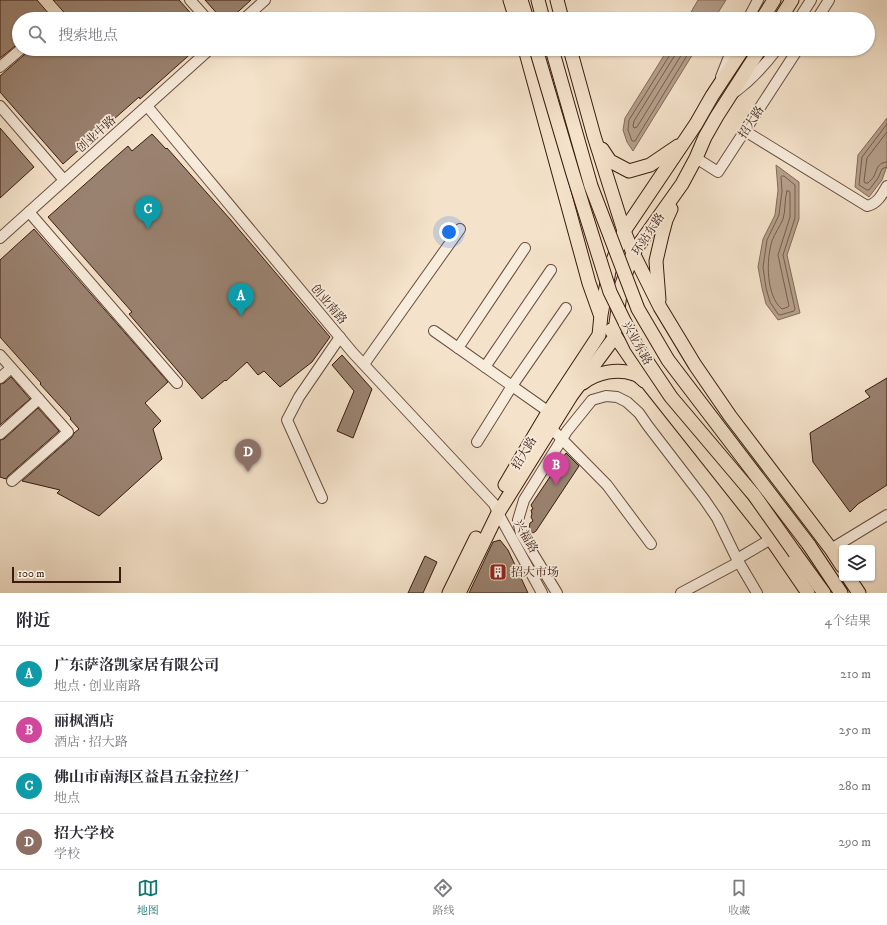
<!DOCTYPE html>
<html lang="zh">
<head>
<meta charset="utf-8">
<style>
	body { margin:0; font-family:"IM FELL DW Pica","Noto Serif SC",serif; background:#f2f2f3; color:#2b2b33 }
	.controls { position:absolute; right:12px; bottom:12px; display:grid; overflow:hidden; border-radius:4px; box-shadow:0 1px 3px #0004 }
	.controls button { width:36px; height:36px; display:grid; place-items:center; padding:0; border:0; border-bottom:1px solid #e1e1e2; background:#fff; color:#2b2b33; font:20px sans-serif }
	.scale { position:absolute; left:12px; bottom:10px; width:109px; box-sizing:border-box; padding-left:4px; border:2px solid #391b0f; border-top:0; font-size:11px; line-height:14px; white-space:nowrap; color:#391b0f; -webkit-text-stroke:3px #f8ecdd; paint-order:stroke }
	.you { position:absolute; left:449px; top:232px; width:14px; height:14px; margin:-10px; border:3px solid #fff; border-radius:50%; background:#1a73e8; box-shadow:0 0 0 6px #1a73e833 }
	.badge { display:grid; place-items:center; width:26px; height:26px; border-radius:50%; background:#0f766e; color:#fff; font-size:13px; font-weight:700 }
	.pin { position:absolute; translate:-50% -33px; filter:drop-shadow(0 1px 2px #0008) }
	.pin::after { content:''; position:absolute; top:21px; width:14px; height:12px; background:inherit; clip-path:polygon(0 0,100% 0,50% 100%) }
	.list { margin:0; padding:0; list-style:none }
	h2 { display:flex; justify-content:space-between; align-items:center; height:52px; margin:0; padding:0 16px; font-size:17px }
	h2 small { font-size:13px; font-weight:400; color:#7c7c81 }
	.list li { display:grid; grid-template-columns:26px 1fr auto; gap:12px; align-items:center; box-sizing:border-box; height:56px; padding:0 16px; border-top:1px solid #e1e1e2 }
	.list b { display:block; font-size:15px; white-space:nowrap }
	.list p { margin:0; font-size:13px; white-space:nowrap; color:#7c7c81 }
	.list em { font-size:13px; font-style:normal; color:#7c7c81 }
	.icon { flex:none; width:22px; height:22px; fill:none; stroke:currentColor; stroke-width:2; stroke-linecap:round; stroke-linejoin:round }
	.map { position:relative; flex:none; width:887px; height:593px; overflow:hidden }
	.search { position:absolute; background:#fff; box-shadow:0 1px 3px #0004; left:12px; right:12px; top:12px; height:44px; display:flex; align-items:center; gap:10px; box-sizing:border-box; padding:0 14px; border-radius:22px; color:#7c7c81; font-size:15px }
	.sheet { height:276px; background:#fff }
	nav { display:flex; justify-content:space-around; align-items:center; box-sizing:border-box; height:56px; border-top:1px solid #e1e1e2; background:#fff; font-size:11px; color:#7c7c81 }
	nav a { display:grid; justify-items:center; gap:2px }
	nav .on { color:#0f766e }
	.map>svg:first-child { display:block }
	.water { fill:#b49e8a; stroke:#836a59 }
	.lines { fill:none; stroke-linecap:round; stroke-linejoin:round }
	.shore { stroke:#765c4c; stroke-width:1 }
	.building { fill:#9a8270; stroke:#391b0f }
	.minor-casing { stroke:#684d3e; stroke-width:12 }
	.major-casing { stroke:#391b0f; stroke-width:15 }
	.minor { stroke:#f8ecdd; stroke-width:10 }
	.major { stroke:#f4e2ca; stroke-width:13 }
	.major-bridge-casing { stroke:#391b0f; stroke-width:15; stroke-linecap:butt }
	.major-bridge { stroke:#f4e2ca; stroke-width:13 }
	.labels { text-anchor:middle; stroke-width:3.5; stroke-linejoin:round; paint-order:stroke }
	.street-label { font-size:12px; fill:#391b0f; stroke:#f8ecdd }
	.poi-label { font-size:12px; fill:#391b0f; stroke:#f8ecdd; text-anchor:start }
</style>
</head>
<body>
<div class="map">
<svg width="887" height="593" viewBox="0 0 887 593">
	<rect width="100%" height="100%" fill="#f4e2ca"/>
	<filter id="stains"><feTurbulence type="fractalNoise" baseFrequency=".005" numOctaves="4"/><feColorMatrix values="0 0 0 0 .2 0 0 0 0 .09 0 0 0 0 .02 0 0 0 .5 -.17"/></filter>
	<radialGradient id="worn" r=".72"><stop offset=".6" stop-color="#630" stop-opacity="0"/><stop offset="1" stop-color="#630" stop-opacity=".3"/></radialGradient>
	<g class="water">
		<path d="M698,0H726L714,19H687Z"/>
		<path d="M668,49H696L633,151L627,142L623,130L625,118Z"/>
		<path d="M887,118V166L882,180L869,197L855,187L858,155Z"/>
		<path d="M776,165L799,182V219L787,255L800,313L778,320L766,304L762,288L758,267L763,239L775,215L778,190Z"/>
	</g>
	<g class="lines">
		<g class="shore">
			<path d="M671,49V53L629,120L628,130L632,141H635L691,49"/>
			<path d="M676,49L675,55L634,121L633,126L634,128L637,127L685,49"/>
			<path d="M887,124L862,157L859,185L867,190H869L878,178L882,169L884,168L887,167"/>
			<path d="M887,132L867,158L864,181L865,183H868C870,181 873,178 874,176C878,168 877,163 887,162"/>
			<path d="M782,176H784L795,185V218L783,255L795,309L794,311L780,315L778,314L770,302L766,288L763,267L767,240L779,215L782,191L781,177Z"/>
			<path d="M787,191H789L790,193V217L778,255L789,306L788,307L782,309C766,296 766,260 772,241C775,233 780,226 783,219C786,210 784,200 787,191Z"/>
		</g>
	</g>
	<g class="building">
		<path d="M0,0H37L50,15L46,19H19V43L0,58Z"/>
		<path d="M53,0H179L196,19H70Z"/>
		<path d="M205,0H251L230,19H222Z"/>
		<path d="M31,49H196L140,99L139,97L63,164L0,92V76Z"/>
		<path d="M0,128L34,167L0,198Z"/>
		<path d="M152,134L166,149L167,148L230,219L330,337L312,362L280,387L264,371L258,375L247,362L226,381L225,380L202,399L129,314L132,312L48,217L128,146L132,151Z"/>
		<path d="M34,229L168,382L145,403L161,421L153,429L162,459L99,516L57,493L60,490L22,481L72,437L74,433L79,429L70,419L71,418L40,384L41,383L0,337V260Z"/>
		<path d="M342,355L372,389L353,438L337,431L354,391L332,365Z"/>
		<path d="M11,377L30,399L0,425V384L4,383Z"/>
		<path d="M887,378V485L858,504L850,512L813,462L810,433L870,397L865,391Z"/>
		<path d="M38,408L59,431L8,476L6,479L0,477V440L4,439Z"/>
		<path d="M566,453L579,466L536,531L533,533L531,532L529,529L530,523L533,521L531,517L532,514L531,510L533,509L531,505Z"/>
		<path d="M500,540L508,550L528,593H469L493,542Z"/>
		<path d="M425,556L437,562L423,593H408Z"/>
	</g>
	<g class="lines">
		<g class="minor-casing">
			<g id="minor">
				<path d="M190,0L207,19"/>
				<path d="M244,19L265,0"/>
				<path d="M748,19L758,0"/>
				<path d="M799,19L811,0"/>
				<path d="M817,19L829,0"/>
				<path d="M0,67L21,49"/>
				<path d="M721,77L732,49"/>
				<path d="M735,92C751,80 765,65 777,49"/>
				<path d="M0,106L64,180"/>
				<path d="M147,106L353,353L494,504L498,513L542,593"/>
				<path d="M745,131L867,206C877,204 882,195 887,186"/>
				<path d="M696,158L718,172L798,49"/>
				<path d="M29,212L177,383"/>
				<path d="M0,238L210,49"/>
				<path d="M434,331L549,412L553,417"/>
				<path d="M458,348L525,248"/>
				<path d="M0,355L68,432L12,481"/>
				<path d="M364,364L460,229"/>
				<path d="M485,367L551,270"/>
				<path d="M0,378L11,368"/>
				<path d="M546,423L607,485L651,544"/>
				<path d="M0,434L39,399"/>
				<path d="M477,442L512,386L566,308"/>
				<path d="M322,498L287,420L299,397L340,337"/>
				<path d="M831,549L887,515"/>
				<path d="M557,593L521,534L518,520L524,500L567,431L592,400L606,396L617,397L627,402L639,413L648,426L704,499L717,518L737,559"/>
				<path d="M681,593L739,562"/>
				<path d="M757,593L737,559L771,539"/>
			</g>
		</g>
		<g class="major-casing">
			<g id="major">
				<path d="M510,0L516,19"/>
				<path d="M521,0L527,19"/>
				<path d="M538,0L543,19"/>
				<path d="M557,0L562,19"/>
				<path d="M762,19L774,0"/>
				<path d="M780,19L792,0"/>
				<path d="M525,49L589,283L600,314"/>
				<path d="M570,49L594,136L624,231L633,253L660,307L695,365L730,416L831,549L842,566"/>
				<path d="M602,149L610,161L629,171L650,165L678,146"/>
				<path d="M659,300L656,261L662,235L666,220L671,209"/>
				<path d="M611,330L649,385L771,539L808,593"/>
				<path d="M583,383C597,372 618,368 634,374C638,375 641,378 644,381"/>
				<path d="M505,485L547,414L599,335L601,315L609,271L624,231L696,124L712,96L743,49"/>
				<path d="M809,545L841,593"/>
				<path d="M795,553L824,593"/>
				<path d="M849,578L859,593"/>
				<path d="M449,593L476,538"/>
				<path d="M459,593L498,513L571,396L614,338L621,287L633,253L682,184L696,158L705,137L717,116L760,49"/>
			</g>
		</g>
		<use href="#minor" class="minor"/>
		<use href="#major" class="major"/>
		<g class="major-bridge-casing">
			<g id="major-bridge">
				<path d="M536,49L573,174L610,292L636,345L671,397L754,495L795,553"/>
				<path d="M552,49L591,186L638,309L668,360L809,545"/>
			</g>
		</g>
		<use href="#major-bridge" class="major-bridge"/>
	</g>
	<defs>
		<g id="building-square" transform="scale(0.9)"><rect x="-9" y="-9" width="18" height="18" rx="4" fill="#8f2418" stroke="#f8ecdd"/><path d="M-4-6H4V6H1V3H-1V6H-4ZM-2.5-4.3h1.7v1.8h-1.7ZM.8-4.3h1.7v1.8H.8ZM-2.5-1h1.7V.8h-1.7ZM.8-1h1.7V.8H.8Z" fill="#fff"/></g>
	</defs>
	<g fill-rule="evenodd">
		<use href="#building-square" x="498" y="572"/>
	</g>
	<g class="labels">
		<g class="street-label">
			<text transform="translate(751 122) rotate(-57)" y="4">招大路</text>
			<text transform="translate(96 134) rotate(-42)" y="4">创业中路</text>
			<text transform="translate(648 234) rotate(-56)" y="4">环站东路</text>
			<text transform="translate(329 304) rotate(50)" y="4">创业南路</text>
			<text transform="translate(637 343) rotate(60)" y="4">兴业东路</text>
			<text transform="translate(524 453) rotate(-59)" y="4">招大路</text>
			<text transform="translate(526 536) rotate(61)" y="4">兴福路</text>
		</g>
		<g class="poi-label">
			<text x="511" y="576">招大市场</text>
		</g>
	</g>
	<rect width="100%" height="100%" filter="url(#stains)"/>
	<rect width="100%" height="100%" fill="url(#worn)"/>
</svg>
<div class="controls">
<button><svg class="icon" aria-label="layers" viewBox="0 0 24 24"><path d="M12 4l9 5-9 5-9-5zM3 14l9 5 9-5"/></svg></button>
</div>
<div class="scale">100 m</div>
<div class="you"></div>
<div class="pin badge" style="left:241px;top:316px;background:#0f9aa8">A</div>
<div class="pin badge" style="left:556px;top:485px;background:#d1479c">B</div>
<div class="pin badge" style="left:148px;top:229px;background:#0f9aa8">C</div>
<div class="pin badge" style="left:248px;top:472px;background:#8d6e63">D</div>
<div class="search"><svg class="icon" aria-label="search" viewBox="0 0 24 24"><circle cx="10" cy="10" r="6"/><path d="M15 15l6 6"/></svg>搜索地点</div>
</div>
<section class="sheet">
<h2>附近<small>4个结果</small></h2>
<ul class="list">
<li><span class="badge" style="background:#0f9aa8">A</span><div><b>广东萨洛凯家居有限公司</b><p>地点 · 创业南路</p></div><em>210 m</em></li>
<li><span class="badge" style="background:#d1479c">B</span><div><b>丽枫酒店</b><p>酒店 · 招大路</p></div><em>250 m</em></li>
<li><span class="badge" style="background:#0f9aa8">C</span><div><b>佛山市南海区益昌五金拉丝厂</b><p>地点</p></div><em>280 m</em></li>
<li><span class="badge" style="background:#8d6e63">D</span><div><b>招大学校</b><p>学校</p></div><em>290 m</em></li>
</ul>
</section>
<nav>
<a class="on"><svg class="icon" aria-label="map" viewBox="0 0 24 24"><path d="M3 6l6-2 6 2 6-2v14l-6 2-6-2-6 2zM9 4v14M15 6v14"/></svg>地图</a>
<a><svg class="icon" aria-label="directions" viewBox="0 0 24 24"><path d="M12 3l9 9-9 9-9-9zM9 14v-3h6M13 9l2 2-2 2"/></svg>路线</a>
<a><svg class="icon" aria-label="saved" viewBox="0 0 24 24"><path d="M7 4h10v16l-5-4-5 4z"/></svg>收藏</a>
</nav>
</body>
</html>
